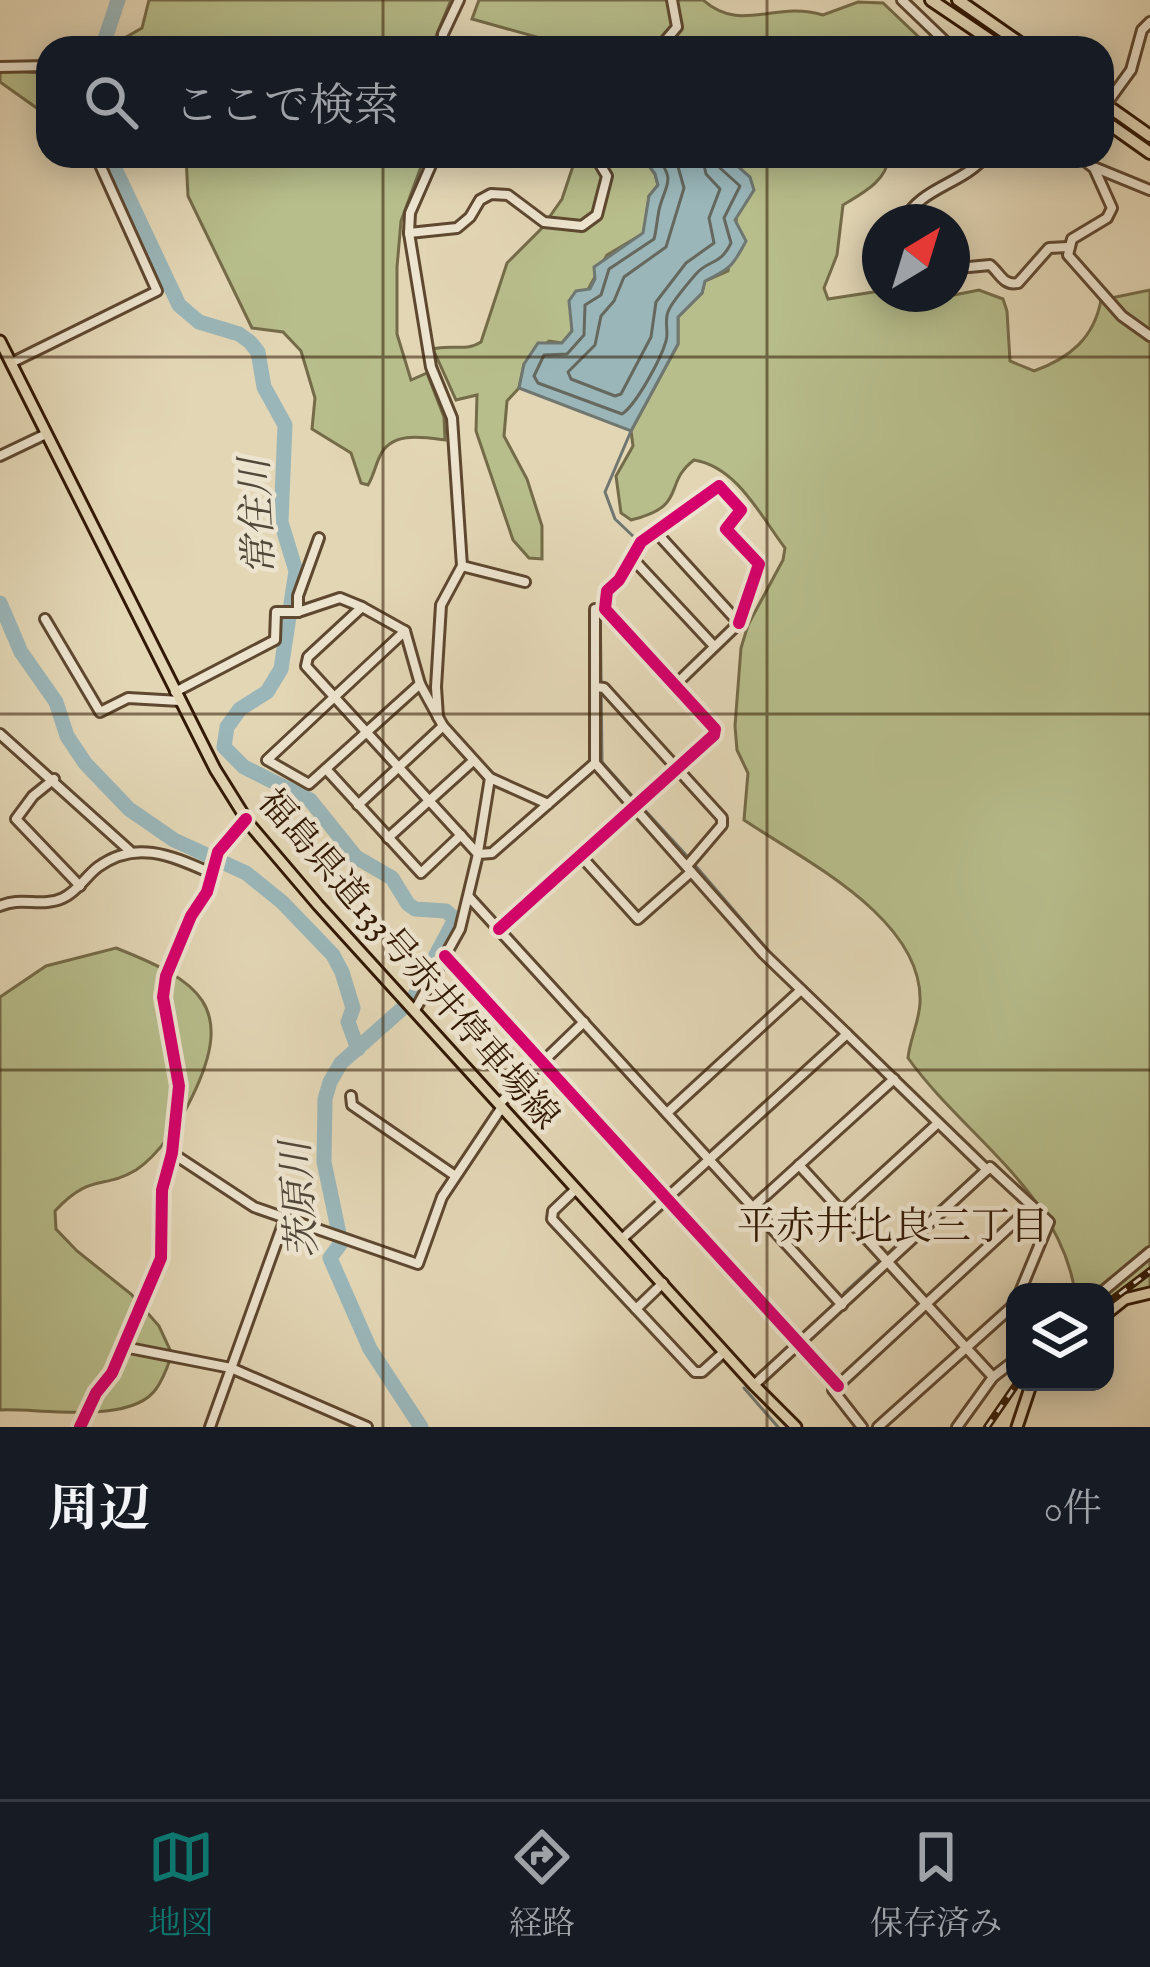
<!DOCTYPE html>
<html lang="ja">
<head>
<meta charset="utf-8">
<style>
	body { margin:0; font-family:"IM FELL English","Noto Serif JP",serif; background:#20242c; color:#f1f3f6 }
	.controls { position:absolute; right:36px; bottom:36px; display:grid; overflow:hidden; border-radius:24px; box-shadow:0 6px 30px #0003 }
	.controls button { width:108px; height:108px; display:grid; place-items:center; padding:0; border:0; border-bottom:3px solid #363941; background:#171b24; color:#f1f3f6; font:60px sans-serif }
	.compass { position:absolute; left:862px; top:204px; width:108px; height:108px; border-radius:50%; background:#171b24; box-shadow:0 6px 30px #0003; rotate:38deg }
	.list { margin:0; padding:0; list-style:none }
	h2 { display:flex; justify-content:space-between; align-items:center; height:156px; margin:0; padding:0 48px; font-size:51px }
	h2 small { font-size:39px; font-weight:400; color:#9ea1a6 }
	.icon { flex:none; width:66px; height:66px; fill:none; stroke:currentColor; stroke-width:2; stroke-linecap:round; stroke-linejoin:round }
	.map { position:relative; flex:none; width:1150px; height:1427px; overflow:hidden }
	.search { position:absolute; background:#171b24; box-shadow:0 6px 30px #0003; left:36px; right:36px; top:36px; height:132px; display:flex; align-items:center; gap:30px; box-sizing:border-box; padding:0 42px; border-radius:36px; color:#9ea1a6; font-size:45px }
	.sheet { height:372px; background:#171b24 }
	nav { display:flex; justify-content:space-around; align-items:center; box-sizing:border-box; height:168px; border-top:3px solid #363941; background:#171b24; font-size:33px; color:#9ea1a6 }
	nav a { display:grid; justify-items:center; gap:6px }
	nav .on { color:#0f766e }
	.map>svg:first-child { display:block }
	.green { fill:#b7bd8b; stroke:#746b48; stroke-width:3 }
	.water { fill:#9ab6b9; stroke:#707771; stroke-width:3 }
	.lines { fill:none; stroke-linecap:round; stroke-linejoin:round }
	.shore { stroke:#66685e; stroke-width:3 }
	.stream { stroke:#707771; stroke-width:3 }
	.river { stroke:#9ab6b9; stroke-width:15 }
	.minor-casing { stroke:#5e4830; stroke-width:14 }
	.major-casing { stroke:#321904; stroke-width:15 }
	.highway-casing { stroke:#321904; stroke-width:16 }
	.minor { stroke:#ede4cf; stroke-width:8 }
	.major { stroke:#e3d6b5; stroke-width:9 }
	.highway { stroke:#e3d6b5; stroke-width:10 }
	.rail-casing { stroke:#321904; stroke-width:8 }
	.rail { stroke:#ede4cf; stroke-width:3; stroke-dasharray:9; stroke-linecap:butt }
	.minor-bridge-casing { stroke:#5e4830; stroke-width:14; stroke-linecap:butt }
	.minor-bridge { stroke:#ede4cf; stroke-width:8 }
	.cycleway-casing { stroke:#ede4cf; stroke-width:20 }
	.cycleway { stroke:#d6006c; stroke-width:12 }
	.grid { fill:none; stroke:#321904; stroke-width:3; stroke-opacity:0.55 }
	.labels { text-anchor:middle; stroke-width:9; stroke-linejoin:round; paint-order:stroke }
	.street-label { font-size:36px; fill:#321904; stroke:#ede4cf }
	.water-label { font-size:39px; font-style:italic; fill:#51483a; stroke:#ede4cf }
	.neighbourhood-label { font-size:39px; fill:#321904; stroke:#ede4cf }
</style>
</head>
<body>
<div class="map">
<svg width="1150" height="1427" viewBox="0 0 1150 1427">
	<rect width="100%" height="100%" fill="#e3d6b5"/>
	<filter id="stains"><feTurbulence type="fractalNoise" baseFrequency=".00167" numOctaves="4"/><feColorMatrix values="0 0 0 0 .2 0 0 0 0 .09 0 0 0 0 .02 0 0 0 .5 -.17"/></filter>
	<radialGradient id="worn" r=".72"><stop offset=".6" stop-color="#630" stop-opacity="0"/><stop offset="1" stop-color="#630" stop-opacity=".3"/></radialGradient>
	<g class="green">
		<path d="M149,0H451L431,48H107L142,28Z"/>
		<path d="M479,0H703C741,34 775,0 823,15L858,2L883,3L922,40L942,48H576L472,19Z"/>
		<path d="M0,69L48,74V116L0,82Z"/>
		<path d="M186,156H425L401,221L397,267V334L411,380L427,373L444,417L445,440C423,437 391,431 380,456C375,466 374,475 368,485L361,483L351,453L312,429L315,398L301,351L283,332L252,328L188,196Z"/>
		<path d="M569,156H642L655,174L658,185L649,196L644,233L607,255L574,315L572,331L562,343L549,341L524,364L519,388L507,401L504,436L527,479L542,526V559L529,558L513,540L476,431L477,395L456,400L433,349C450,344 466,352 481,342L507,263L541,229L562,199L573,166Z"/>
		<path d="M726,156H889C887,181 863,193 843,205L837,255L824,288L828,299L880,291L954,295L979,290L1003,299L1007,311L1010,361L1034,371C1070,358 1094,338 1101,300L1150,290V1288L1105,1316V1292H1075C1059,1191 964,1136 908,1058C910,1039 919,1022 920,1003C924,919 805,861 744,820L748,773L737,750L735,726L741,648L748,625L783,560L785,548C760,515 737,467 694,460C662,484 689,506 631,520L621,513L616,476L633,446L631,431L678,344V317L702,293L705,281L728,271C733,235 741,203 741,166Z"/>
		<path d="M116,948C199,981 237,1005 192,1097C180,1122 160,1154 136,1170C103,1190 91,1172 55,1211L56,1229L77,1251L131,1294L159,1326L172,1354C168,1365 164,1378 156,1389C131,1425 40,1408 0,1410V997L46,966Z"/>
	</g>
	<path class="water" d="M642,156H726L750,177L754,190L735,220L746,241C733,266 730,269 705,281L702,293L678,317V344L631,431L519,388L524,364L538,343H562L572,331L569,301L576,291L590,289L595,279L594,267L643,233L649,196L658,185L655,174Z"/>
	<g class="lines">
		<g class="shore">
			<path d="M657,156C675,181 667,182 660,206C657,217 657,228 654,239L609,269L601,295L585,305L584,335L567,354L544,355L534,376L538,383L622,414C636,405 661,359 666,341C669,332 664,321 668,312C671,303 690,281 696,274C709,259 720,266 731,243L724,218L740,186L720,168L717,156"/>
			<path d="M675,156L684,188L666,247L624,277L614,301L601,316L595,345L568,372L571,379L615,396L621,394L651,337L656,302L686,263L714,243L709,218L720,189L706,174L702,156"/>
		</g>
		<g class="stream">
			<path d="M631,431L605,492L615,519L635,538L614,576L600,591L602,762L635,799"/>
			<path d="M642,807L688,857"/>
			<path d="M694,864L773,956L987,1163"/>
			<path d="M889,1252L980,1169"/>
			<path d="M844,1293L879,1261"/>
			<path d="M757,1376L785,1351"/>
			<path d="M744,1388L778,1427"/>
		</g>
		<g class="river">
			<path d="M102,48L118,0"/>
			<path d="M109,156L179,305L199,322L239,334L250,342L258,352L264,387L285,425L281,522L296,571L281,669L267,692L240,709L227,727L224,747L244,767L310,800L356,857L392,878L408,904L415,909L446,911L455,919L413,999L341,1063L330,1082L325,1099L324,1162L341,1243L330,1258L370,1349L421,1427"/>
			<path d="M0,603L21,652L56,702L67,736L85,763L129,809L174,840L246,873L282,902L333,955L342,972L353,1008L348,1022L358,1049"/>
		</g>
		<g class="minor-casing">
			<g id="minor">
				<path d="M902,0L952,48"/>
				<path d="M442,48L443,34L459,0"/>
				<path d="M659,48L677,27L672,0"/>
				<path d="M0,67L48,66"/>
				<path d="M1131,70L1142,30L1150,22"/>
				<path d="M435,156L410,213L409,233L431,367L452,418L462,566L441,605L436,687L438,717"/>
				<path d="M1078,156L1094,168L1112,208L1107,218L1072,239L1068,255L1122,316L1150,336"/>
				<path d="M1096,168L1150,190"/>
				<path d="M903,222C920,187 962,185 986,156"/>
				<path d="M409,233L457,228L470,217L480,200L491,194L508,195L544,222L582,226L597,215L607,176L595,156"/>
				<path d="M952,260L969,267L990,265C1000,273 1003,286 1018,283L1049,248L1068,247"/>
				<path d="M11,363L157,291L96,156"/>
				<path d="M0,456L46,434"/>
				<path d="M656,532L739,623L675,685"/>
				<path d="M632,558L714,646"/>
				<path d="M462,566L525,582"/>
				<path d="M298,612V596L319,538"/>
				<path d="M45,619L100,712L128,698L180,701"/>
				<path d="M405,631L267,760L309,784L420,684"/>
				<path d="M596,687L604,688L722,818V825L687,866"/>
				<path d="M175,692L275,640L276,612H298L340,598L362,607"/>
				<path d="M0,734L130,851"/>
				<path d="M595,763V609H605"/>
				<path d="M326,769L421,873L461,835"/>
				<path d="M54,779L33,796L16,819L80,886"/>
				<path d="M358,805L443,726"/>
				<path d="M388,838L473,761"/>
				<path d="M478,852L490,778L548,804"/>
				<path d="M478,854L306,666L308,657L362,607L405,631L420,684L443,726L490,778"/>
				<path d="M580,855L638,919L691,872"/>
				<path d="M469,897L842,1305"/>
				<path d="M0,906C21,896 42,908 63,898C78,891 86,876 98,867C136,839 172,856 211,873"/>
				<path d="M499,929L714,735L715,729L605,609L607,591L619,580L641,542L719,486L741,510L726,529L759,564L739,623"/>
				<path d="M445,956L838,1386"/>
				<path d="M415,1010L460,929L478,854L492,853L595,763L764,954L847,1034"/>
				<path d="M351,1096L352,1105L454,1175"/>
				<path d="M500,1103L584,1022"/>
				<path d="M667,1113L801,990"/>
				<path d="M172,1153L254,1207L418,1264L442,1197L502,1107"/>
				<path d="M799,1165L993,1377"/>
				<path d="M576,1189L553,1211L552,1219L695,1372H702L724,1352"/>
				<path d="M753,1207L894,1079"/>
				<path d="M842,1211L938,1123"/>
				<path d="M623,1238L847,1034L987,1170"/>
				<path d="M1102,1292L1150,1252"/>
				<path d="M636,1309L663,1283"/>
				<path d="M124,1347L231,1368L367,1427"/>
				<path d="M754,1385L990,1167L1032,1206"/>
				<path d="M80,1427L96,1393L112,1373L161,1258L162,1190L172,1153L179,1086L163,997L166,976L191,916L207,892L218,852L246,819"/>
				<path d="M210,1427L286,1216"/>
				<path d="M862,1427L833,1390L1032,1206L1049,1222L1020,1292"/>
				<path d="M878,1427L1015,1304"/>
				<path d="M957,1427L993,1377L1015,1360"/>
			</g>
		</g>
		<g class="major-casing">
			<g id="major">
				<path d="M0,341L215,769L250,825L318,905L754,1385L796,1427"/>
				<path d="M1105,1315L1125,1299L1150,1293"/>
				<path d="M1017,1427L1032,1382"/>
			</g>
		</g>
		<g class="highway-casing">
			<g id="highway">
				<path d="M931,0L1002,48"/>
				<path d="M958,0L1027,48"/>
				<path d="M1102,102L1150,136"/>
				<path d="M1102,119L1150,153"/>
			</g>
		</g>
		<use href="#minor" class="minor"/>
		<use href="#major" class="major"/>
		<use href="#highway" class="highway"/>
		<g class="rail-casing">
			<g id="rail">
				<path d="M1105,1305L1150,1271"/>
				<path d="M987,1427L1018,1382"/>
			</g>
		</g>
		<use href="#rail" class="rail"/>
		<g class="minor-bridge-casing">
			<path id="minor-bridge" d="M1102,110L1131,70"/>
		</g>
		<use href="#minor-bridge" class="minor-bridge"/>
		<g class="cycleway-casing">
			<g id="cycleway">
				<path d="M499,929L714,735L715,729L605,609L607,591L619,580L641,542L719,486L741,510L726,529L759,564L739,623"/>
				<path d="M445,956L838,1386"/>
				<path d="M80,1427L96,1393L112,1373L161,1258L162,1190L172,1153L179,1086L163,997L166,976L191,916L207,892L218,852L246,819"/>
			</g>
		</g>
		<use href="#cycleway" class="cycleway"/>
	</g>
	<path class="grid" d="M383,0V48M767,0V48M383,156V1427M767,156V1427M0,357H1150M0,714H1150M0,1070H1150"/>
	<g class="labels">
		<g class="street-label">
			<text transform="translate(410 958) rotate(49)" y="13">福島県道133号赤井停車場線</text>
		</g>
		<g class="water-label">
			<text transform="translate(256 517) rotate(-93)" y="14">常住川</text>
			<text transform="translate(298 1200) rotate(-94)" y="14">茨原川</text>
		</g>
		<g class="neighbourhood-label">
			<text x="893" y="1239">平赤井比良三丁目</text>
		</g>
	</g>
	<rect width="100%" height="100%" filter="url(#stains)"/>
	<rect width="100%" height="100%" fill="url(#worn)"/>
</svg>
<div class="controls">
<button><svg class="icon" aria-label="layers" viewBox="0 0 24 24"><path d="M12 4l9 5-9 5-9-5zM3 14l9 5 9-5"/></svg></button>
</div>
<svg class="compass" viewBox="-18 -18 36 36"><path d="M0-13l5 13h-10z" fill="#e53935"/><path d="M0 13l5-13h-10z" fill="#9ea1a6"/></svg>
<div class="search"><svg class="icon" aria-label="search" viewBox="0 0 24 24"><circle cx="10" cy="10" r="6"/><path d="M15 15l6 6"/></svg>ここで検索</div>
</div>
<section class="sheet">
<h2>周辺<small>0件</small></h2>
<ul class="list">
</ul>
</section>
<nav>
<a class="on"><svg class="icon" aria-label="map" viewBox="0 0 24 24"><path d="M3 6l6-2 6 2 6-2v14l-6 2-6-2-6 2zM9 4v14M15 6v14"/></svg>地図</a>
<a><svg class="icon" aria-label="directions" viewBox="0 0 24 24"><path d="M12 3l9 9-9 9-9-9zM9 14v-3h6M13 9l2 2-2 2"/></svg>経路</a>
<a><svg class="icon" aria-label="saved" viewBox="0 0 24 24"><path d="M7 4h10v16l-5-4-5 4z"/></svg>保存済み</a>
</nav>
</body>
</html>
